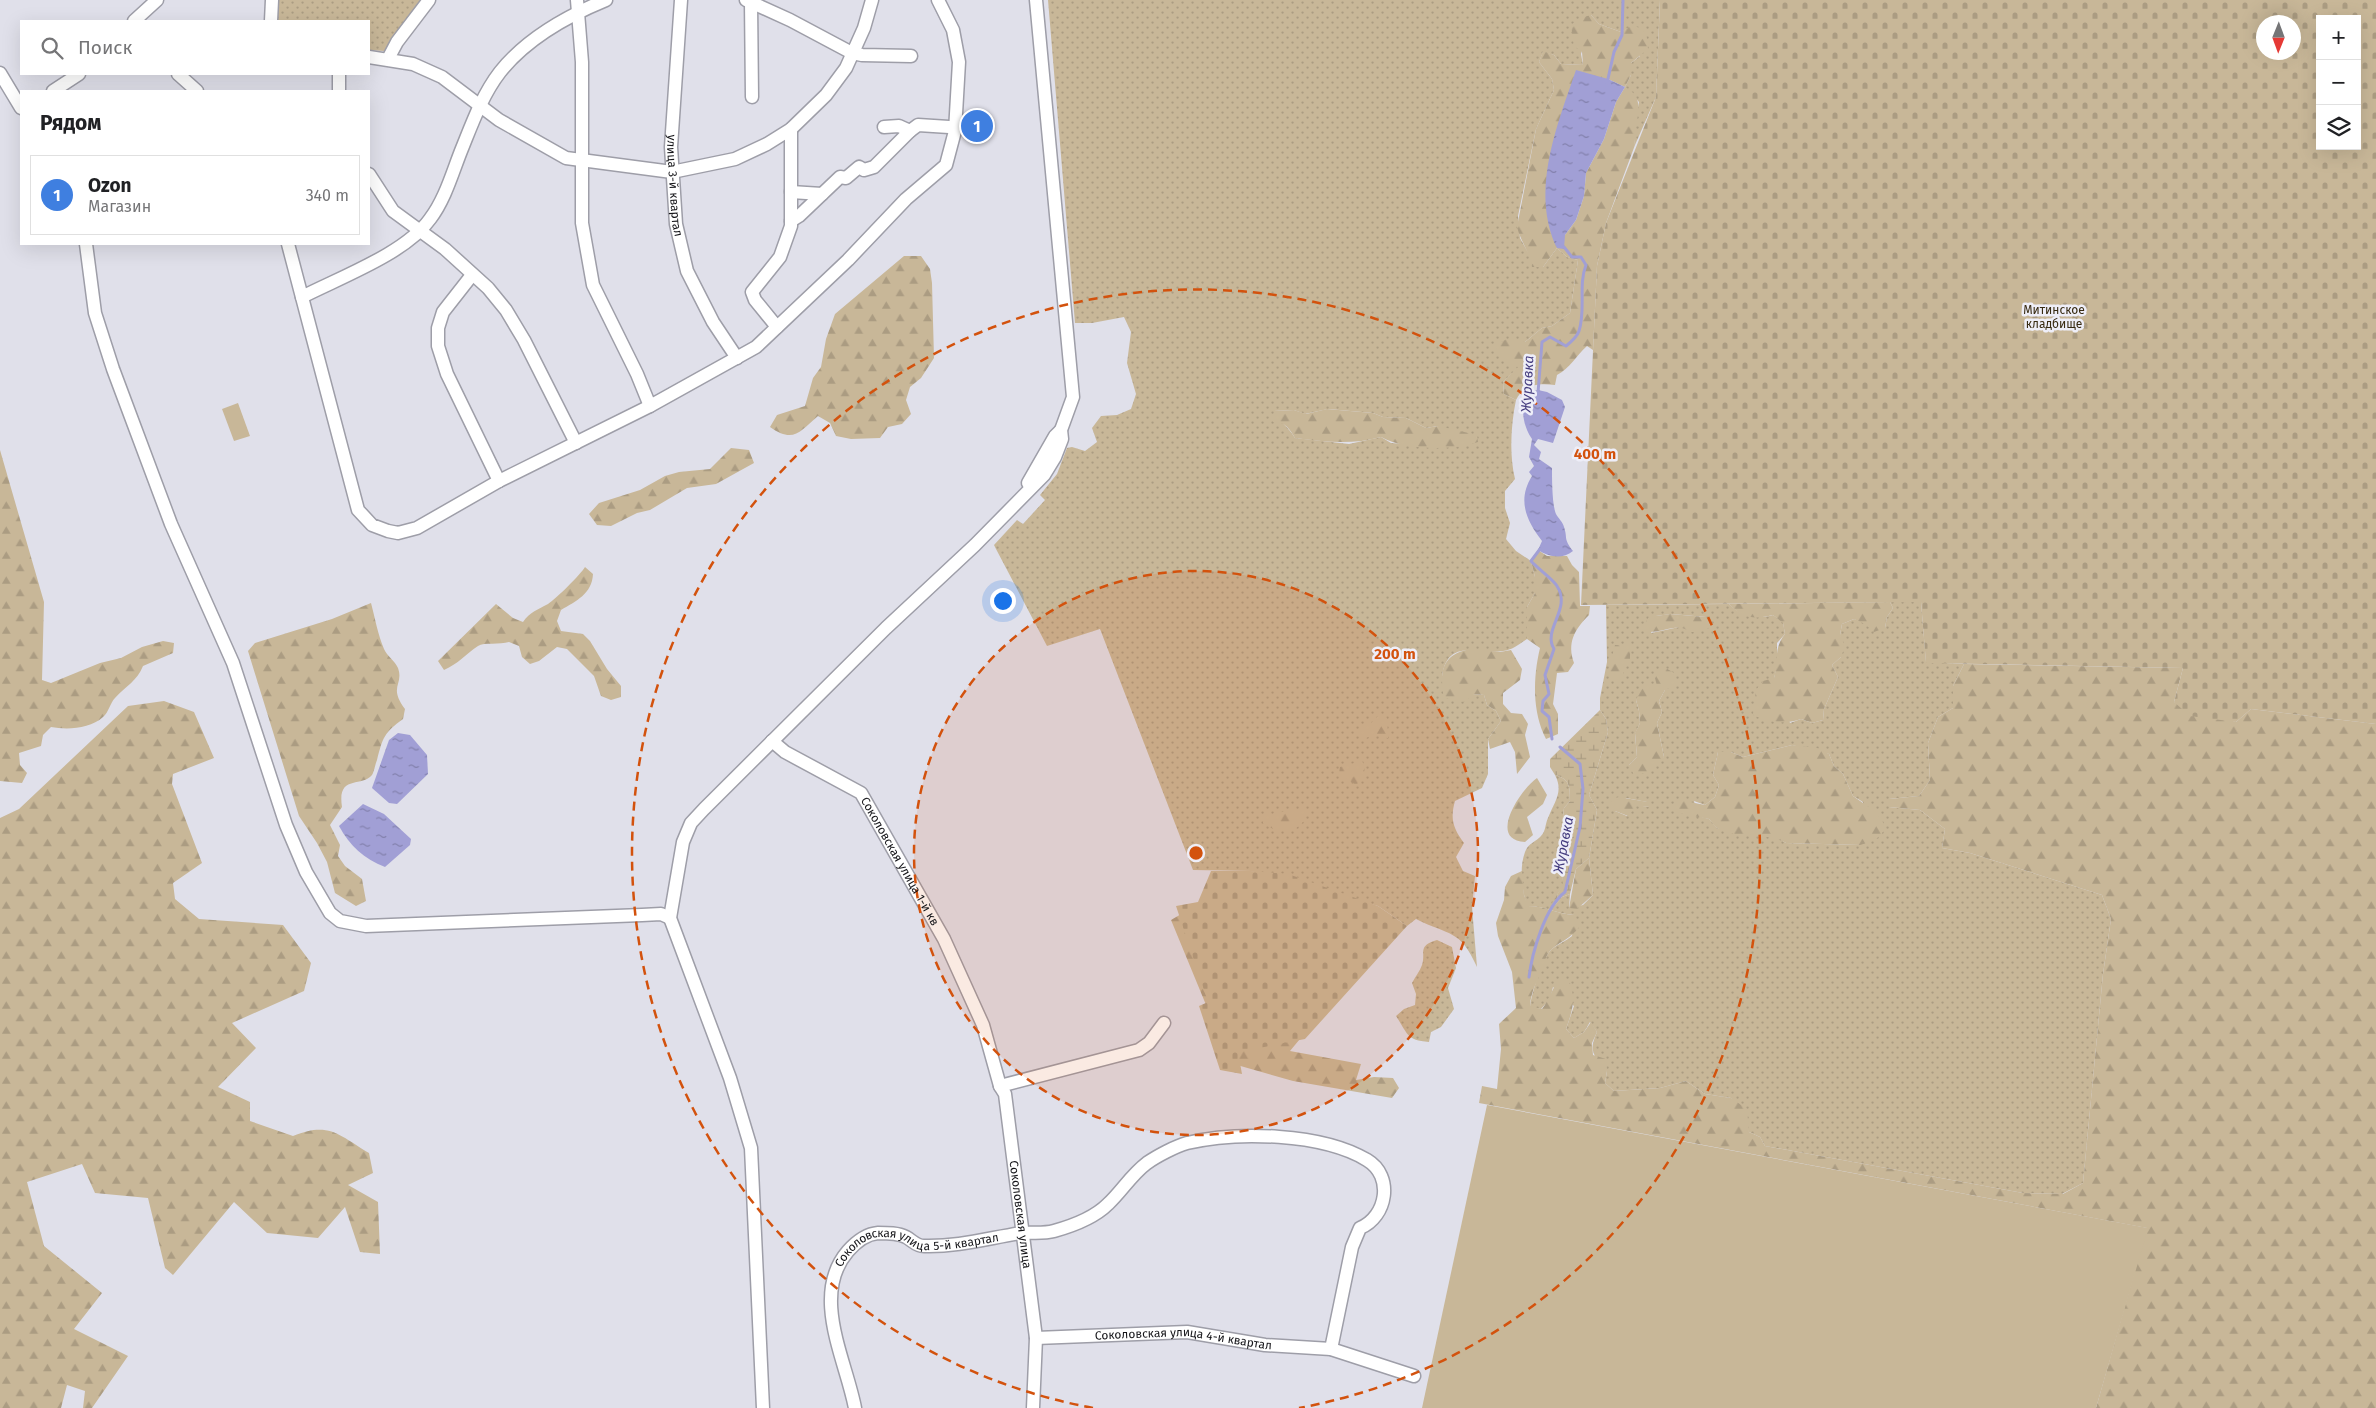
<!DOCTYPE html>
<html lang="ru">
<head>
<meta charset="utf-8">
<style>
	body { margin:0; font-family:"Fira Sans",sans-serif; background:#f2f2f2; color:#202124 }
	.controls { position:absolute; right:15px; top:15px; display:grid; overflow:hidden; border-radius:0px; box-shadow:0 5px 20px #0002 }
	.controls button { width:45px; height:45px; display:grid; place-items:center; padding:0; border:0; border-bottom:1px solid #e0e0e0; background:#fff; color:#202124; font:25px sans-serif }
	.compass { position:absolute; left:2256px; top:15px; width:45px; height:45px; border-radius:50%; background:#fff; box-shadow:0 5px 20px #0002; rotate:181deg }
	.you { position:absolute; left:1002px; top:600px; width:18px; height:18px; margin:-12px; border:4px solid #fff; border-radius:50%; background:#1a73e8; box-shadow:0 0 0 8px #1a73e833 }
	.badge { display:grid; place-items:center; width:32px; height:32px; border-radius:50%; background:#916c12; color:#fff; font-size:16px; font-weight:700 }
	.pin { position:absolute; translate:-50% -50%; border:2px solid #fff; box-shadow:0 1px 5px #0006 }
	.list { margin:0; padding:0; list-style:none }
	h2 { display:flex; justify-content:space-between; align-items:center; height:65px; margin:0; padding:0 20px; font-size:21px }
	h2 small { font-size:16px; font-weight:400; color:#757577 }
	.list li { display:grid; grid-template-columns:32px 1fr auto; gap:15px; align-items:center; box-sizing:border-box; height:80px; margin:0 10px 10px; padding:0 10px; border:1px solid #e0e0e0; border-radius:0px }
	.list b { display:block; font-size:19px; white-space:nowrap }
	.list p { margin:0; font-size:16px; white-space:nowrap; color:#757577 }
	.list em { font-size:16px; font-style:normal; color:#757577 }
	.icon { flex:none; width:28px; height:28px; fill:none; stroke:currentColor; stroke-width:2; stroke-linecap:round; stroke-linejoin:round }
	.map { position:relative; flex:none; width:2376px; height:1408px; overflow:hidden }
	.search { position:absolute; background:#fff; box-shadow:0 5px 20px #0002; left:20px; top:20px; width:350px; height:55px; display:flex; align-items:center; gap:12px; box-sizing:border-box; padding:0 18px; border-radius:0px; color:#757577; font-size:19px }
	.panel { position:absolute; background:#fff; box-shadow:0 5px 20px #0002; left:20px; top:90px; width:350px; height:155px; border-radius:0px }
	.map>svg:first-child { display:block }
	.grass { fill:url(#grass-dots); fill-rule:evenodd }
	.forest { fill:url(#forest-firs); fill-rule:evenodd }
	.wetland { fill:url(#wetland-marsh) }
	.cemetery { fill:url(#cemetery-stones); fill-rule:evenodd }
	.park { fill:#c8b798 }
	.water { fill:url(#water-ripples) }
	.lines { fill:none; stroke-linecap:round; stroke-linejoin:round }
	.stream { stroke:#a19fd5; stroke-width:3 }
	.minor-casing { stroke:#9e9ea8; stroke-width:15 }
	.minor { stroke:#fff; stroke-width:12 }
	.ring { fill:none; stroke:#d3520d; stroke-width:2.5; stroke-dasharray:9 6 }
	.labels { text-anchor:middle; stroke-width:5; stroke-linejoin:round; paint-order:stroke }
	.street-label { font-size:12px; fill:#151519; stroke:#eeeef8 }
	.park-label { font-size:12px; fill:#372a11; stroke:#eeeef8 }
	.water-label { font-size:14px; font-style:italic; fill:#453d7f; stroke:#eeeef8 }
	.centre { fill:#d3520d; stroke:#eeeef8; stroke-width:2.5 }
	.ring-label { font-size:15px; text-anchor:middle; font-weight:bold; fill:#d3520d; stroke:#eeeef8; stroke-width:5; stroke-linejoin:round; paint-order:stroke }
</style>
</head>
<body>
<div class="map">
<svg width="2376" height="1408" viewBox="0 0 2376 1408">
	<defs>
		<pattern id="grass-dots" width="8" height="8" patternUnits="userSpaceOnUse" patternTransform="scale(1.25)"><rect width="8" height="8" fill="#c8b798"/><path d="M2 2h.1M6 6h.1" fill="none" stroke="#ab9c82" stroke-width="1.8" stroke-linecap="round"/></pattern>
		<pattern id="forest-firs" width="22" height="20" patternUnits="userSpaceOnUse" patternTransform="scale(1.25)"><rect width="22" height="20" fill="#c8b798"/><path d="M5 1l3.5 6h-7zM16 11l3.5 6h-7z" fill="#ab9c82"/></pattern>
		<pattern id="wetland-marsh" width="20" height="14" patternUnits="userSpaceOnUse" patternTransform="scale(1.25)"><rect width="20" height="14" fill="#c8b798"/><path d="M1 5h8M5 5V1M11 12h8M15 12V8" fill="none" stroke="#ab9c82"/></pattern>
		<pattern id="cemetery-stones" width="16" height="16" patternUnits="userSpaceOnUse" patternTransform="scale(1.25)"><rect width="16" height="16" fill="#c8b798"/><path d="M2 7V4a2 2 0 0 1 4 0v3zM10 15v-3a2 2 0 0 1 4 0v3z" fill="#ab9c82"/></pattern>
		<pattern id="water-ripples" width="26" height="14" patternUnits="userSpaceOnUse" patternTransform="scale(1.25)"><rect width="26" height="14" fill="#a19fd5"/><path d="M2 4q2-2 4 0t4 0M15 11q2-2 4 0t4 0" fill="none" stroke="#8280ac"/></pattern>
	</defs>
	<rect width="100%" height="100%" fill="#e0e0ea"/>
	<g class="grass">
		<path d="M277,0H422L410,14L384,51L369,50V21H277Z"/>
		<path d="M1048,0H1660L1656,97L1635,145L1633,133L1639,102L1625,87L1631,75V63L1640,56L1631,27L1621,32L1599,24L1591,15L1581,54L1583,65L1561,64L1554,55L1543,52L1539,62L1552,79L1554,90L1536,129L1518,216L1520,238L1530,256L1543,267L1557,248L1567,257L1578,260L1570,313L1552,326L1542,328L1525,342L1519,367L1503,382L1504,394L1516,400C1511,424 1509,454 1515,479L1505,491V508L1510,523L1506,539L1516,551L1531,561L1535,577V593L1527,607V639C1519,644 1512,650 1503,651C1479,655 1448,637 1442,676L1473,694L1484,695L1487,705L1496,711L1501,721L1488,739V774L1482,788L1455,801C1450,819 1453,828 1464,843L1456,857L1463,871L1475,876L1472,907L1477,967C1460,929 1450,936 1416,919L1407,926L1378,906L1251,871L1193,870L1100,629L1047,646L996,549L994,545L1017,520L1023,524L1045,500L1040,495L1057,474L1067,448L1072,447L1085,451L1097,442L1092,428L1101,416L1117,415L1131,409L1136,394L1127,363L1131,332L1124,317L1092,323H1075ZM1328,409L1373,413L1383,417L1406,418L1426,428L1438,426L1445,447L1391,443L1381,437L1349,444L1295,438C1289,427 1279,422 1274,411L1294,410L1305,414Z"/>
		<path d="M1890,602H1921L1926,662L1964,664L1953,686V708L1938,717L1928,743L1930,780L1919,796L1889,799V807L1920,810L1945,829L1942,848L1970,853L2102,895L2111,919L2103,974L2083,1183L2062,1194L2023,1193L1765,1146L1760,1137L1749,1132L1731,1098L1705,1094L1686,1081L1660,1088L1614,1091L1605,1083L1607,1071C1594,1056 1588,1052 1597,1032L1590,1022L1584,1032L1574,1038L1566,1029L1574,1006L1553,987L1550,999L1541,1009L1530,1007C1531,995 1543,956 1552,949C1558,944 1566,941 1572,936L1574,915C1557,914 1546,906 1527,906C1522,890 1519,868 1525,852C1528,843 1536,842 1541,836C1546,831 1545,824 1548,818C1554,802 1564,792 1555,775C1570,779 1570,787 1570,801L1564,808L1557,869L1562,876L1564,885L1557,895L1554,906L1562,897L1570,894L1569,908L1583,905L1593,895L1589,858L1597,810L1589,795L1608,732L1606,719L1600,710V698L1607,662L1606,605L1729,604C1741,616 1756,620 1773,615L1783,622L1785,634L1777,643V667L1774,678L1790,723L1801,719L1812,723L1823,720L1824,709L1838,677L1832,665L1841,657L1840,635L1842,624L1854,619L1885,628L1887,617L1893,608ZM1671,614L1706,617C1687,626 1671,629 1651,633L1656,616ZM1657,686L1665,690L1659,701L1662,712L1657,723L1664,757L1629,765L1637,757L1635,734L1640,723L1639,711L1636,700ZM1792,745L1829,754L1834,766L1843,774L1853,796L1863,802L1860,845L1786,843L1776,837L1728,832L1717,828L1709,819L1698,816L1694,801L1705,805L1715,797L1719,785L1713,775L1718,752H1731L1743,757ZM1626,798L1647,802L1649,807L1636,805L1627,816L1615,811Z"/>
		<path d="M1437,940L1452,947L1456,968L1448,988L1454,1009L1441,1027L1431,1032L1429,1042C1406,1040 1408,1034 1396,1016L1404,1009L1415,1005L1416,994L1412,983C1415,977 1420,971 1422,965C1426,952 1417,946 1437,940Z"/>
	</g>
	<g class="forest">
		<path d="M1591,15L1599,24L1621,32L1631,26L1642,28L1647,38L1648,49L1631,63V75L1625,87C1650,100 1632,122 1635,145L1606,223L1597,266L1593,350L1587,346C1576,356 1570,368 1557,375L1555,385C1539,383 1524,384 1516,400L1504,394L1503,382L1518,367C1506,363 1500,358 1495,346C1506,338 1512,336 1525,342L1542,328L1552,326L1570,313L1578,260L1567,257L1557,248L1543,267H1532C1530,253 1521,242 1517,227L1536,129L1554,90L1552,79L1539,62L1543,51L1554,55L1561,64L1583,65L1582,52L1574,46L1571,25L1580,18ZM1608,79L1625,87L1616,102L1604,139L1586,173L1584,196L1576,220L1565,235Z"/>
		<path d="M904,256H921L930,269L932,283L934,358L921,378L910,387L906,400L911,414L902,424L888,427L880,438L851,439L836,436L830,423L818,416C800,431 794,444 770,427L777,415L805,406L813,378L821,367L826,339L835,314Z"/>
		<path d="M1327,409L1373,413L1383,417L1406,418L1426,428L1438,426L1477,435L1478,442C1454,451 1403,450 1381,437C1353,445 1324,442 1295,438C1290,429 1284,421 1273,422L1274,411L1294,410L1306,414Z"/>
		<path d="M731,448L749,450L754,463L716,484L687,488L650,510L637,513L611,526L597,525L589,514L599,503L640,490L665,476L679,472L710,469Z"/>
		<path d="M0,450L44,602L42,680L51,683L100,663L121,658L142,647L163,641L174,643L173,653L143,666C137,681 126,686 115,698C110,703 109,712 103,717C90,729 67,730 51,727L43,735L41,746L19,753L20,765L27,773L22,783L0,781Z"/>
		<path d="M1538,550L1547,556H1567L1572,565L1579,572L1580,606H1590L1589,615C1574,630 1567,643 1574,663L1568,672L1557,673L1553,704L1558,714V734L1546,739C1532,712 1533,677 1540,648L1527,639V607L1535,593V577L1531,561Z"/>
		<path d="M585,567L593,574C592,594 576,601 561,610L557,621L561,631L583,634L590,641L607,669L621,686V697L611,700L601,696L594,676L567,649L557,647L539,661L530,664L522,657L519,646L509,642C500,645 484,642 478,646C466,654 458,664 444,670L438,661L496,604L513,618L523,622C530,612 537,610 548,604C556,599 581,574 585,567Z"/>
		<path d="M1890,602L1893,608L1887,617L1885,628L1874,632L1865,624L1854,619L1842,624L1840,635L1845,646L1841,657L1832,665L1838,677L1824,709L1823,720L1812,723L1801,719C1784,725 1769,722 1753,715L1756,690L1763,681L1774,678C1779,660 1773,649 1785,634L1783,623L1773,615C1754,620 1742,618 1729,604Z"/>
		<path d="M371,603C375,618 378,635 384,649C387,656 395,661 398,668C404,685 388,686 405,709L403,719C384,733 383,737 377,760C375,765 374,772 372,775C361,788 337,774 342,807L330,825L340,845L338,856L345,866L362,879L366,901L356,906L335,893L327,862L317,843L299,816L248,651L255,643L332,619Z"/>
		<path d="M1670,614L1706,617L1710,627C1703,632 1698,632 1689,632C1677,620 1660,637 1644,630L1645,623L1649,617Z"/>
		<path d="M1615,645L1630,646V659L1620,680L1609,679V668Z"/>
		<path d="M1471,649L1500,652L1511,650L1522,669L1520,680L1503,693V704L1511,713L1522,714L1528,724L1525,735L1530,757L1517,774L1515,752L1510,742L1490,749L1488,739L1501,721L1496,711L1487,705L1484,695L1473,694L1465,702L1444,698C1439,671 1442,654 1471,649Z"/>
		<path d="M1964,664L2183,668L2174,702L2236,722L2251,709L2376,724V1408H2096L2147,1228L1479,1103L1482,1086L1497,1089L1501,1049L1499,1024L1516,1008L1512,972L1498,936L1496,923L1504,900L1505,887L1511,876L1522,871L1524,895L1528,906C1546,906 1557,914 1574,915L1580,926C1570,940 1558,942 1550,951C1544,958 1545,965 1541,973C1535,985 1531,993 1530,1006L1542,1009C1550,999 1552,988 1560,978L1570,983C1576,1001 1572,1012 1566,1029L1574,1038L1584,1032L1591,1022L1597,1032L1592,1043L1593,1055L1606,1059L1607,1071L1605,1083L1614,1091L1660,1088L1686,1081L1705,1094L1731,1098L1747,1109L1749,1132L1760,1137L1765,1146L2023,1193L2063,1194L2083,1183L2103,974L2111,919L2102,895L1970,853L1942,848L1945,829L1920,810L1889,807V799L1919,796L1930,780L1928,743L1938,717L1953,708V686Z"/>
		<path d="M1664,667L1674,673L1676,685L1665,690L1659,701L1662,712L1657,723L1664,757L1646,773L1634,775L1629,765L1637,757L1635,733L1640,723L1639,711L1636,700L1643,685L1657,686L1654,674Z"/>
		<path d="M164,701L194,712L214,758L173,774L172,784L202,863L173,883L175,899L199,919L283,925L311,963L304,991L232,1023L256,1048L218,1087L250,1102V1121L293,1136C329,1121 339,1135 369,1153L373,1173L348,1185L378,1202L380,1254L360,1252L345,1207L318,1238L267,1233L234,1202L173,1275L165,1268L148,1198L95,1193L82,1164L27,1182L44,1246L102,1293L74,1329L128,1356L92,1408H83L85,1391L67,1385L61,1408H0V818L19,809L128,706Z"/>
		<path d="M1380,714L1387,718L1388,738L1373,735L1366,738L1359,735L1362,728L1369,725Z"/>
		<path d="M1792,745L1817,748L1829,754L1834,766L1843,774L1853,796L1873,810L1882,820L1885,828C1880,839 1871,842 1860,845L1786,843C1765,831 1732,839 1717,828C1714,826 1711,821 1709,819L1683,814L1672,809L1680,800L1705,805L1715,797L1719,785L1713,775L1718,752H1731L1743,757Z"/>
		<path d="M1361,759C1367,769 1365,777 1356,785L1339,774L1340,767L1355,763Z"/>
		<path d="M1537,778L1547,795L1543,804L1527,817L1533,835L1525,842C1486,840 1522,788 1537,778Z"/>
		<path d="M1619,797L1648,802L1650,807L1636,806L1628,816L1615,811L1610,806L1612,799Z"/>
		<path d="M1297,810L1308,811L1304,821L1295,829H1273L1263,823L1264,817L1275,813Z"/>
		<path d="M1589,858L1593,895L1577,909L1569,908L1576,869Z"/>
		<path d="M1205,900L1314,1022L1290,1051L1361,1064L1356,1080L1374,1077L1393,1078L1399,1088L1392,1098L1293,1081L1230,1063L1171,920Z"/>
	</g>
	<path class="wetland" d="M1600,710L1606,719L1608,732L1589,795L1597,810L1589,858L1576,869L1570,894L1562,897L1554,906L1552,903L1563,885L1562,876L1557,869L1564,808L1570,801C1570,787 1570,779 1555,775L1550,767V759Z"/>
	<g class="cemetery">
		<path d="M1660,0H2376V724L2251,709L2236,722L2190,716L2174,702L2183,668L1926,663L1921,602L1581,605L1597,266L1606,223L1656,97ZM2320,19H2357V146H2320ZM2264,22H2294V52H2264Z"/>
		<path d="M1211,871H1251L1288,874L1378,906L1407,926L1305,1039L1238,1052L1242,1074L1220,1070L1199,1006L1208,1002L1176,906L1198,902Z"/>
	</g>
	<g class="park">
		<path d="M238,403L250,436L234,441L222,409Z"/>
		<path d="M1487,1105L2148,1228L2096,1408H1422Z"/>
	</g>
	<g class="water">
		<path d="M1576,70L1608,79L1625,87L1616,102L1604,139L1586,173L1584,196L1576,220L1565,235L1564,249L1557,248C1530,191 1557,126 1576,70Z"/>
		<path d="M1538,390L1547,392L1562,400L1565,407L1553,443L1538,439L1534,445L1541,452L1539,459L1552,468C1552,478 1552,505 1556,514C1558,518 1563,522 1564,527C1568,539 1563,538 1573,551C1562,560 1549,557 1538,550L1542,541C1526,520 1517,500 1532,476L1529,472L1534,466L1529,457L1532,439C1523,426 1520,408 1527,393Z"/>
		<path d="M398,733L410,735L427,755L428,774L397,804L389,803L372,788L389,740Z"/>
		<path d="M363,804L384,814L411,839L410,845L385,867C364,859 350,846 339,826Z"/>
	</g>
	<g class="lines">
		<g class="stream">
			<path d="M1607,83L1614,52L1622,35L1623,0"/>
			<path d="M1538,393L1542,342L1550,337L1566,346C1571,342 1577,337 1579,331C1586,310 1578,285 1586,265L1581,257H1572L1564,247"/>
			<path d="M1540,549L1531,561C1538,569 1553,579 1557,586C1572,609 1542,629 1554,649L1545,675L1549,694L1543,701L1542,711L1549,717L1552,739"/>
			<path d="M1529,977C1532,953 1545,907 1565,892L1580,827L1583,789L1580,764L1560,747"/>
		</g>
		<g class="minor-casing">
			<g id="minor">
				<path d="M577,0L582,62V223L593,285L637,374L650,406"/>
				<path id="s1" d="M681,0L671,147L676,224L687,271L713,322L737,358"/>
				<path d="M746,0L790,20L852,53L862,55L911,56"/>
				<path d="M751,2L752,97"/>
				<path d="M134,21L157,0"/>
				<path d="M271,21L272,0"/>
				<path d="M369,57L413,64L442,77L499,120L566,158L672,172L735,159L767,144L791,129L826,95L846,68L864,28L872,0"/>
				<path d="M388,59L397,42L429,0"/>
				<path d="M0,73L21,108"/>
				<path d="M178,74L197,91"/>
				<path d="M339,74V91"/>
				<path d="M53,91L79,74"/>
				<path d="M910,131L918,125L949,127"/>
				<path d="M369,174L393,211L445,249L488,288L506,310L524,340L576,443"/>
				<path d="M791,192L822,194"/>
				<path d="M791,221L799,216L840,177L846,178L859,167L864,170L874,167L910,131L899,126L884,127"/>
				<path d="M86,244L95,313L113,369L171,524L233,663L286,825L306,872L330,913L340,921L366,926L642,915L661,914L670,918"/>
				<path d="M288,244L358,510L372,525L388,531L398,533L417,528L499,481L650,406L756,347L848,260L906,199L946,165L955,131L959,62L953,30L938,0"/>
				<path d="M472,275L443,312L438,328V346L447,374L499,481"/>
				<path d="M302,297C341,277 406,253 430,219C446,198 453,170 463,146C473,121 483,94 500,72C527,38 567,16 606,0"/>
				<path d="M777,327L755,300L752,292L780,257L791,226V129"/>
				<path d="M1028,483L1055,436L1061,430"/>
				<path id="s2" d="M772,741L785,752L861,793L944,939L983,1025L1000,1086L1005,1094L1036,1338L1033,1408"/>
				<path d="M1000,1086L1139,1050L1149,1043L1164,1023"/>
				<path id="s3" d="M1036,1338L1187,1332L1265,1345L1331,1349L1414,1376"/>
				<path d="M763,1408L751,1148L730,1078L670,918L683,842L691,823L704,809L886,628L975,545L1044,475L1055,457L1062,439L1061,430L1073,397L1036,0"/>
				<path id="s4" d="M855,1408C846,1360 810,1295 848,1251C856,1242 866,1234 878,1233C888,1233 898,1233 906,1237C913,1241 916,1246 924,1246C957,1247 989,1238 1021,1233C1032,1232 1043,1234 1054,1231C1072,1226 1094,1218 1108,1204C1122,1191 1131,1175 1147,1163C1157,1156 1176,1146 1187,1143C1237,1131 1322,1133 1367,1160C1394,1176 1387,1217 1360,1228L1352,1247L1331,1349"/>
			</g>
		</g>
		<use href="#minor" class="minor"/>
	</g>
	<circle cx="1196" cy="853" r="282" fill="#d3520d" fill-opacity=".12"/>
	<g class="ring">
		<circle cx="1196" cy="853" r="282"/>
		<path d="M1093 1408A564 564 0 1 1 1299 1408"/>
	</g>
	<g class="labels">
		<g class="street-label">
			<text dy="4" stroke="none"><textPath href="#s1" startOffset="186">улица 3-й квартал</textPath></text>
			<text dy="4" stroke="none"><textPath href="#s2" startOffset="182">Соколовская улица 1-й кв</textPath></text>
			<text dy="4" stroke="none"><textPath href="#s2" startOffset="560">Соколовская улица</textPath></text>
			<text dy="4" stroke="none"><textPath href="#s4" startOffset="235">Соколовская улица 5-й квартал</textPath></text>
			<text dy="4" stroke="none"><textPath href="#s3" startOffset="148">Соколовская улица 4-й квартал</textPath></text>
		</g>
		<g class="park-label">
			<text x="2054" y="314">Митинское<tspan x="2054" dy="14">кладбище</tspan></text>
		</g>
		<g class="water-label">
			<text transform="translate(1527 384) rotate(-87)" y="5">Журавка</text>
			<text transform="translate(1563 845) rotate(-79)" y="5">Журавка</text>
		</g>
	</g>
	<circle cx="1196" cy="853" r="8" class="centre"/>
	<g class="ring-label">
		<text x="1595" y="459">400 m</text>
		<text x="1395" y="659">200 m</text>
	</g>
</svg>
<div class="controls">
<button>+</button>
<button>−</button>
<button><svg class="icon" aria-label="layers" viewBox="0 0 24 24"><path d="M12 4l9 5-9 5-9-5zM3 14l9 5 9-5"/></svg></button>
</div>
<svg class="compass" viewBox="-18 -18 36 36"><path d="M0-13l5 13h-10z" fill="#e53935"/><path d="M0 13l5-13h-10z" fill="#757577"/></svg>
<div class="you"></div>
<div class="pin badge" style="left:977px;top:126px;background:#3f7fe0">1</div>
<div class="search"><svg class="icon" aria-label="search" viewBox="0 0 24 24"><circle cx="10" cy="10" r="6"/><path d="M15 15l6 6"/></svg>Поиск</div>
<section class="panel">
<h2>Рядом<small></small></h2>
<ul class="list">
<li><span class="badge" style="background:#3f7fe0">1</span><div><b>Ozon</b><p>Магазин</p></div><em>340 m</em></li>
</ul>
</section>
</div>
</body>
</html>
